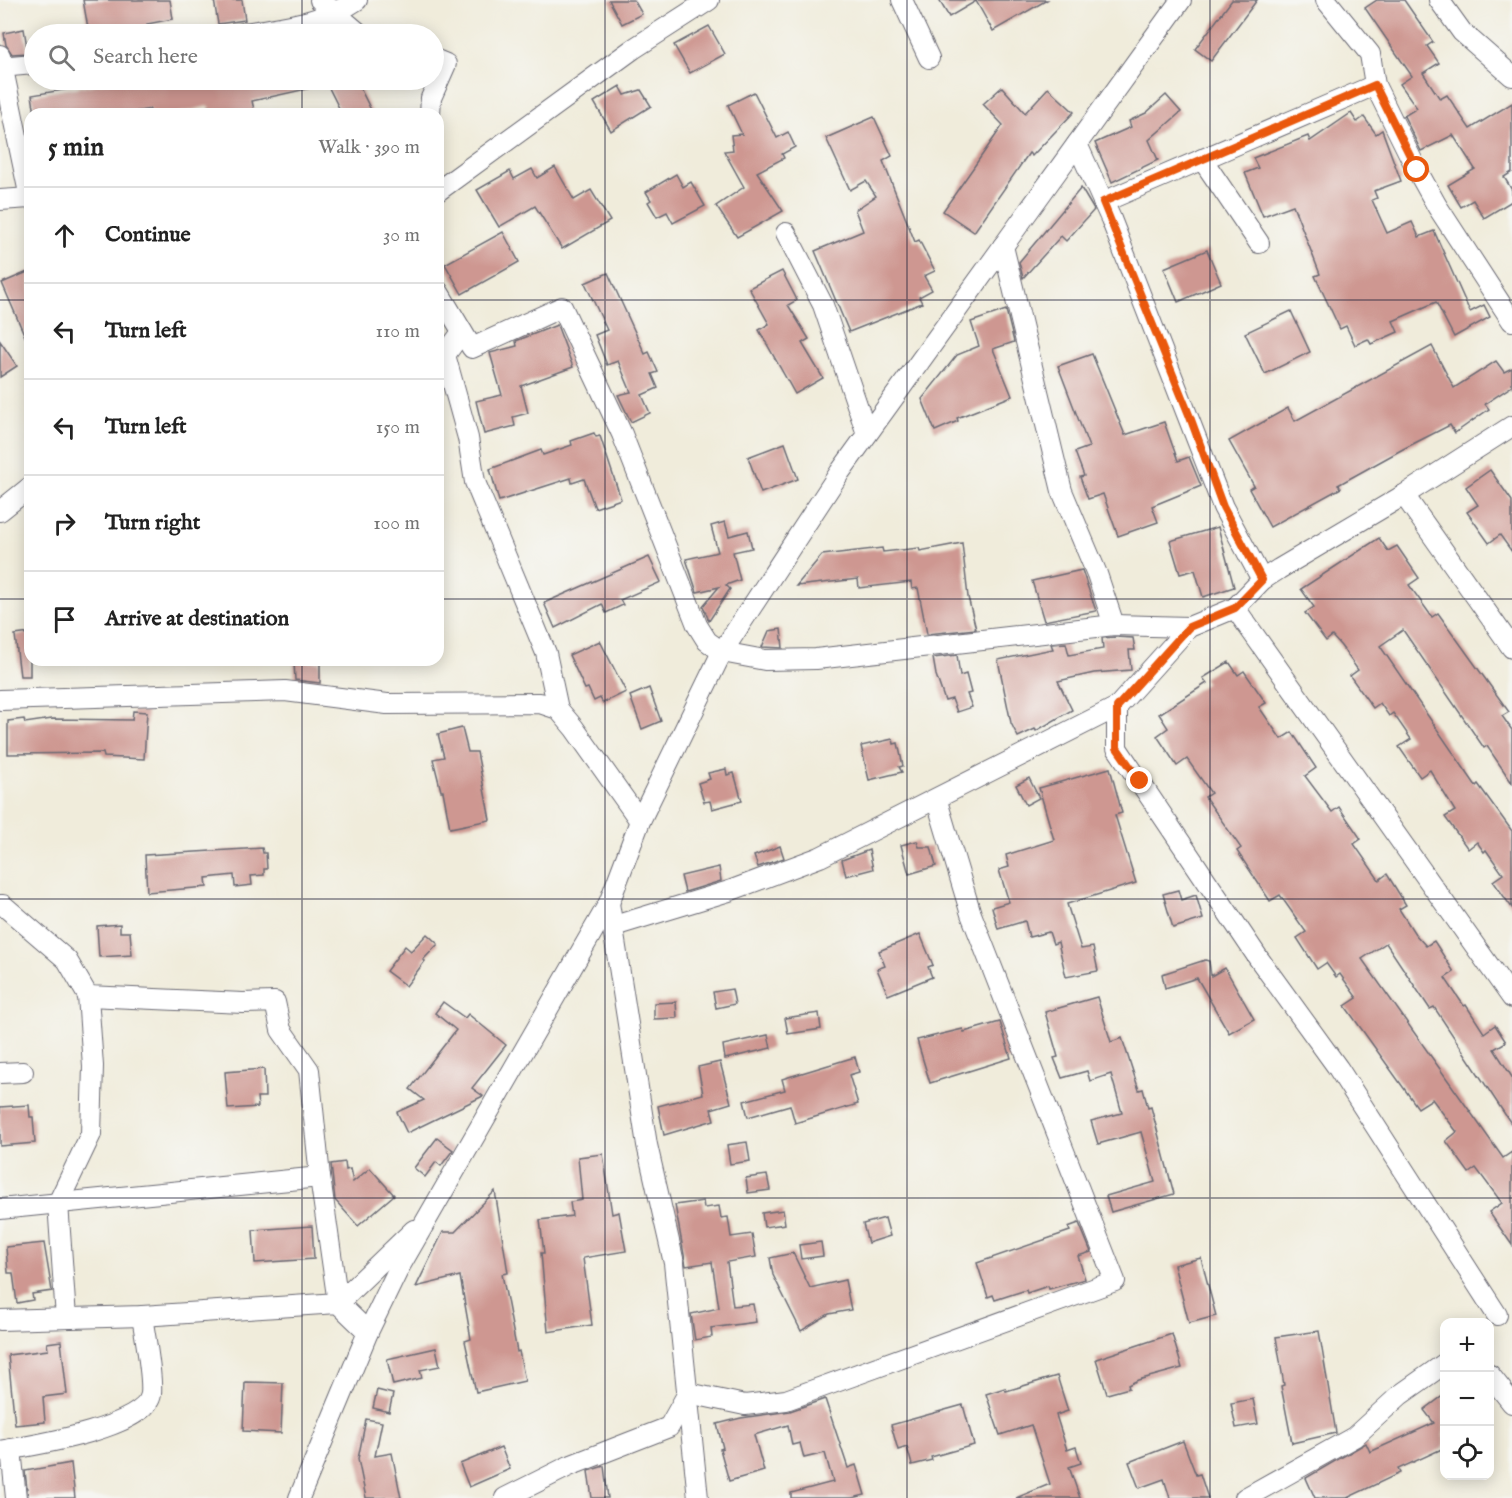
<!DOCTYPE html>
<html lang="en">
<head>
<meta charset="utf-8">
<style>
	body { margin:0; font-family:"IM FELL English",serif; background:#f2f2f2; color:#222 }
	.controls { position:absolute; right:18px; bottom:18px; display:grid; overflow:hidden; border-radius:12px; box-shadow:0 3px 15px #0003 }
	.controls button { width:54px; height:54px; display:grid; place-items:center; padding:0; border:0; border-bottom:2px solid #e0e0e0; background:#fff; color:#222; font:30px sans-serif }
	.stop { position:absolute; width:18px; height:18px; margin:-14px; border:4px solid #ea580c; border-radius:50%; background:#fff }
	.stop.end { background:#ea580c; border-color:#fff; box-shadow:0 2px 6px #0008 }
	.list { margin:0; padding:0; list-style:none }
	h2 { display:flex; justify-content:space-between; align-items:center; height:78px; margin:0; padding:0 24px; font-size:26px }
	h2 small { font-size:20px; font-weight:400; color:#767676 }
	.list li { display:grid; grid-template-columns:39px 1fr auto; gap:18px; align-items:center; box-sizing:border-box; height:96px; padding:0 24px; border-top:2px solid #e0e0e0 }
	.list b { display:block; font-size:22px; white-space:nowrap }
	.list em { font-size:20px; font-style:normal; color:#767676 }
	.icon { flex:none; width:33px; height:33px; fill:none; stroke:currentColor; stroke-width:2; stroke-linecap:round; stroke-linejoin:round }
	.map { position:relative; flex:none; width:1512px; height:1498px; overflow:hidden }
	.search { position:absolute; background:#fff; box-shadow:0 3px 15px #0003; left:24px; top:24px; width:420px; height:66px; display:flex; align-items:center; gap:15px; box-sizing:border-box; padding:0 21px; border-radius:33px; color:#767676; font-size:22px }
	.panel { position:absolute; background:#fff; box-shadow:0 3px 15px #0003; left:24px; top:108px; width:420px; height:558px; border-radius:18px }
	.map>svg:first-child { display:block }
	.building { fill:#ce9791 }
	.lines { fill:none; stroke-linecap:round; stroke-linejoin:round }
	.minor-casing { stroke:#6a6973; stroke-width:22 }
	.minor { stroke:#fff; stroke-width:20 }
	.route { stroke:#ea580c; stroke-width:8 }
	.grid { fill:none; stroke:#22223b; stroke-width:1.5; stroke-opacity:0.55 }
</style>
</head>
<body>
<div class="map">
<svg width="1512" height="1498" viewBox="0 0 1512 1498">
	<rect width="100%" height="100%" fill="#f6f6f2"/>
	<filter id="ink" filterUnits="userSpaceOnUse"><feTurbulence type="fractalNoise" baseFrequency=".0167" numOctaves="2"/><feDisplacementMap in="SourceGraphic" scale="12" xChannelSelector="R" yChannelSelector="G"/><feConvolveMatrix kernelMatrix="1 2 1 2 8 2 1 2 1" color-interpolation-filters="sRGB"/></filter>
	<filter id="wash" filterUnits="userSpaceOnUse"><feTurbulence type="fractalNoise" baseFrequency=".008" numOctaves="4" result="noise"/><feDisplacementMap in="SourceGraphic" scale="24" xChannelSelector="R" yChannelSelector="G"/><feGaussianBlur stdDeviation="1.35" result="paint"/><feColorMatrix in="noise" values="0 0 0 0 0 0 0 0 0 0 0 0 0 0 0 0 0 1.4 0 .05"/><feComposite in="paint" operator="in"/></filter>
	<g filter="url(#wash)">
		<rect width="100%" height="100%" fill="#f0ecdb"/>
		<g id="blocks">
			<g class="building">
				<path d="M83,0H170L173,19L147,24L149,34H129L128,29L89,34Z"/>
				<path d="M214,0H242L245,20L218,24Z"/>
				<path d="M609,0H634L642,14L622,24Z"/>
				<path d="M939,0H1047L993,31L976,1L949,17Z"/>
				<path d="M1232,0H1257L1211,61L1195,49Z"/>
				<path d="M1377,0H1404L1433,42L1427,46L1439,63L1423,73L1440,99L1447,95L1470,129L1512,103V172L1504,177L1512,190V201L1484,218L1473,200L1461,207L1448,185L1475,169L1453,135L1421,151L1404,116L1417,108L1400,84L1412,76L1365,8Z"/>
				<path d="M709,26L725,54L690,73L674,45Z"/>
				<path d="M24,29L28,53L12,54L6,45L4,33Z"/>
				<path d="M123,80H319L320,86L252,101L255,114H213L209,106L176,114H151L150,109L123,114H35L32,95Z"/>
				<path d="M325,80H356L373,114H342Z"/>
				<path d="M620,86L625,95L641,90L651,106L611,131L594,102Z"/>
				<path d="M1002,87L1025,113L1048,88L1074,112L1032,156L1029,153L974,232L943,211L1003,125L983,104Z"/>
				<path d="M754,92L777,138L788,132L795,147L782,154L784,158L757,172L783,211L737,237L716,206L744,187L724,151L733,150L731,135L742,134L728,105Z"/>
				<path d="M1166,95L1181,112L1149,140L1158,160L1112,182L1095,143L1131,127L1129,121L1146,113Z"/>
				<path d="M1351,113L1357,122L1364,117L1376,134L1382,130L1401,181L1374,191L1377,198L1372,200L1387,233L1412,222L1419,237L1434,231L1470,312L1484,305L1490,317L1454,337L1436,302L1393,321L1398,332L1371,344L1368,339L1355,345L1346,326L1340,329L1315,276L1320,274L1293,205L1263,216L1245,173L1258,168L1253,158L1308,136L1310,141Z"/>
				<path d="M874,117L892,156L883,161L915,242L919,240L935,271L924,276L932,290L919,297L922,303L849,332L815,251L863,231L855,210L876,196L866,181L850,190L826,138Z"/>
				<path d="M555,167L574,200L591,190L610,221L562,249L535,206L499,227L477,190L510,171L514,179L532,169L537,178Z"/>
				<path d="M676,174L683,187L691,182L705,206L673,223L667,212L657,217L648,202L651,200L646,192Z"/>
				<path d="M1081,188L1094,210L1066,241L1061,236L1023,278L1019,262Z"/>
				<path d="M503,232L519,262L462,294L445,264Z"/>
				<path d="M1207,250L1221,283L1178,302L1164,268Z"/>
				<path d="M30,271V348L2,283Z"/>
				<path d="M782,271L797,300L788,305L809,339L802,343L823,378L795,394L759,330L769,324L749,288Z"/>
				<path d="M608,273L645,354L649,352L658,372L652,374L658,388L642,395L650,413L631,422L618,395L631,392L618,361L607,365L595,335L607,330L585,283Z"/>
				<path d="M1006,310L1014,342L993,349L1012,396L957,418L958,421L935,431L922,399L957,355L979,346L971,322Z"/>
				<path d="M1291,311L1310,352L1265,374L1245,333Z"/>
				<path d="M557,325L573,367L521,386L528,413L513,417L515,426L484,434L476,401L502,395L490,353L517,346L516,341Z"/>
				<path d="M0,341L17,366L0,377Z"/>
				<path d="M1432,346L1454,388L1496,361L1504,372L1512,368V386L1485,404L1489,409L1455,433L1450,425L1403,449L1338,485L1341,488L1270,527L1249,489L1254,486L1229,441L1288,408L1295,421Z"/>
				<path d="M1092,354L1125,435L1164,422L1178,461L1189,457L1201,486L1152,506L1158,522L1118,536L1103,494L1088,499L1080,477L1084,476L1075,452L1089,447L1058,366Z"/>
				<path d="M594,433L596,437L600,436L621,499L595,508L584,479L572,483L571,478L499,501L490,469L541,450L543,455L572,445L571,441Z"/>
				<path d="M785,443L798,479L761,493L748,457Z"/>
				<path d="M1490,470L1512,501V552L1500,535L1489,543L1467,512L1478,505L1466,487Z"/>
				<path d="M725,522L729,536L748,531L752,548L733,552L740,580L726,585L730,589L709,621L703,606L719,587L697,592L686,559L718,552L711,526Z"/>
				<path d="M1218,527L1234,587L1203,597L1195,570L1180,574L1170,541Z"/>
				<path d="M1379,538L1388,551L1397,546L1419,578L1409,585L1432,617L1438,613L1509,712L1502,716L1512,730V783L1487,746L1484,748L1403,630L1380,646L1476,786L1478,784L1512,831V908L1493,881L1503,874L1486,850L1484,852L1477,842L1468,849L1445,817L1455,811L1430,770L1420,777L1399,747L1411,739L1393,713L1389,716L1380,703L1373,708L1350,676L1358,670L1341,646L1332,636L1326,641L1305,613L1314,607L1301,589Z"/>
				<path d="M962,543L968,597L976,629L927,634L918,588L912,589L911,582L859,588L858,579L796,586L822,555L882,548L883,552L919,548L920,551Z"/>
				<path d="M649,557L661,582L620,600L623,605L606,613L602,604L555,628L544,603Z"/>
				<path d="M1082,570L1096,611L1044,621L1032,581Z"/>
				<path d="M781,629L783,648L762,647L769,631Z"/>
				<path d="M30,633V676H20L15,635Z"/>
				<path d="M1115,637L1133,638L1135,650H1129L1131,670L1094,673L1058,681L1072,710L1036,731L1035,729L1018,737L1011,723L998,660L1053,649L1051,644L1066,643L1069,655L1103,649L1102,638Z"/>
				<path d="M600,641L626,692L603,703L600,698L594,701L588,688L585,689L569,655Z"/>
				<path d="M957,655L960,676L966,674L971,693L967,694L972,707L957,712L952,699L945,701L936,675L933,658Z"/>
				<path d="M294,662H320V683L295,680Z"/>
				<path d="M1229,662L1238,675L1244,671L1266,703L1259,707L1281,739L1292,732L1316,768L1305,776L1332,812L1339,807L1361,839L1354,844L1379,880L1387,874L1406,905L1399,909L1415,934L1426,946L1434,941L1454,972L1445,978L1464,1006L1466,1005L1484,1033L1495,1025L1506,1042L1494,1049L1512,1077V1125L1434,1007L1430,1009L1386,943L1362,959L1503,1158L1512,1152V1245L1489,1212L1502,1203L1476,1168L1469,1173L1446,1141L1457,1132L1432,1099L1418,1108L1345,1006L1357,998L1340,974L1336,977L1326,963L1317,969L1297,938L1306,932L1280,895L1270,901L1237,851L1241,848L1205,797L1211,793L1187,759L1177,766L1157,736L1168,728L1159,714L1207,683L1203,678Z"/>
				<path d="M649,688L661,721L642,729L630,696Z"/>
				<path d="M133,711L147,712L144,759L104,757L103,753L8,754V721L24,719L25,723L52,719L132,720Z"/>
				<path d="M462,728L468,752H477L490,820L450,828L443,791H441L433,759L444,757L438,734Z"/>
				<path d="M893,739L894,744L898,743L903,766L899,767L902,772L869,780L861,746Z"/>
				<path d="M1110,768L1122,813L1115,815L1136,883L1067,904L1081,949L1093,947L1098,971L1066,977L1058,942L1053,944L1049,932L1029,937L1025,921L998,929L992,907L1009,902L999,870L1009,867L1006,855L1054,840L1039,788Z"/>
				<path d="M726,769L727,775L734,773L742,801L712,809L710,801L704,802L698,783L710,779L708,773Z"/>
				<path d="M1029,778L1039,798L1026,805L1016,785Z"/>
				<path d="M917,841L919,847H931L936,866L909,874L901,845Z"/>
				<path d="M780,846L784,858L758,867L754,856Z"/>
				<path d="M262,848L263,853H266L267,869H264V875L251,876L252,885L235,887L234,875L206,878L207,887L147,892L145,855Z"/>
				<path d="M869,850L873,869L846,876L842,860Z"/>
				<path d="M719,867L721,881L685,892L681,876Z"/>
				<path d="M1178,890L1181,900L1196,895L1203,919L1173,928L1163,894Z"/>
				<path d="M120,924V932H130L132,955L99,957L97,926Z"/>
				<path d="M427,934L438,944L423,960L425,961L406,986L386,971L405,946L411,951Z"/>
				<path d="M920,934L933,965L928,967L932,977L888,995L877,969L885,966L879,951Z"/>
				<path d="M1205,960L1209,961L1211,976L1225,968L1254,1019L1229,1033L1197,978L1165,988L1162,974Z"/>
				<path d="M732,989L735,1004L716,1008L713,992Z"/>
				<path d="M1097,997L1111,1042L1122,1038L1139,1090L1143,1089L1148,1108L1151,1107L1174,1194L1111,1212L1106,1196L1155,1182L1141,1132L1098,1144L1091,1121L1122,1113L1111,1074L1090,1081L1087,1071L1062,1078L1054,1058L1058,1057L1045,1012Z"/>
				<path d="M443,1002L465,1018L468,1014L506,1045L472,1088L483,1096L407,1133L397,1112L424,1100L410,1089L456,1030L435,1013Z"/>
				<path d="M676,1002L677,1018L654,1019V1003Z"/>
				<path d="M819,1013L821,1029L788,1034L785,1018Z"/>
				<path d="M1000,1022L1011,1058L930,1083L917,1040L963,1029L964,1032Z"/>
				<path d="M768,1035L771,1048L725,1059L723,1045Z"/>
				<path d="M855,1057L859,1072L849,1075L858,1104L795,1123L790,1105L748,1117L744,1101L785,1090L782,1079Z"/>
				<path d="M720,1062L731,1103L711,1109L714,1120L664,1135L658,1106L703,1094L698,1067Z"/>
				<path d="M264,1069L265,1097H257L258,1107L228,1109L225,1072Z"/>
				<path d="M29,1105L30,1117H33L35,1143L0,1146V1107Z"/>
				<path d="M437,1138L453,1150L441,1166L436,1162L425,1177L414,1168Z"/>
				<path d="M747,1142L750,1161L730,1164L727,1145Z"/>
				<path d="M603,1154L612,1214L619,1212L626,1251L583,1258L592,1325L548,1332L541,1253H544L540,1220L572,1216L570,1202L582,1200L578,1157Z"/>
				<path d="M345,1162L346,1170L350,1169L353,1182L370,1168L394,1195L358,1226L335,1200L331,1164Z"/>
				<path d="M767,1175L770,1190L748,1193L746,1178Z"/>
				<path d="M495,1191L508,1273L502,1274L517,1352L519,1351L525,1381L476,1392L465,1341L471,1339L460,1276L416,1287L443,1232H455Z"/>
				<path d="M703,1201L704,1208L719,1206L721,1218L728,1217L731,1237L752,1234L756,1257L727,1262L733,1306L753,1304L756,1322L711,1328L712,1337L695,1340L691,1314L719,1308L712,1262L686,1266L675,1205Z"/>
				<path d="M783,1210L785,1224L764,1227L762,1213Z"/>
				<path d="M885,1218L890,1236L868,1243L863,1224Z"/>
				<path d="M1079,1223L1091,1252L1078,1256L1085,1279L1049,1289L1048,1286L1027,1293L1026,1290L995,1300L993,1295L988,1297L977,1263L1070,1231L1068,1227Z"/>
				<path d="M312,1226L314,1259L255,1263L253,1230Z"/>
				<path d="M821,1242L823,1256L801,1259L799,1245Z"/>
				<path d="M44,1243L52,1291L32,1294L33,1300L17,1303L13,1273H8L6,1247Z"/>
				<path d="M793,1253L810,1288L845,1280L851,1310L829,1314L801,1331L773,1275L770,1258Z"/>
				<path d="M1201,1258L1216,1316L1189,1323L1174,1265Z"/>
				<path d="M1319,1331L1336,1433L1292,1443L1281,1386L1284,1385L1276,1337Z"/>
				<path d="M1172,1334L1182,1368L1138,1380L1128,1385L1129,1388L1107,1394L1096,1359Z"/>
				<path d="M61,1341L67,1394L43,1397L45,1422L15,1425L8,1355L48,1350L47,1343Z"/>
				<path d="M436,1348L440,1366L420,1370L422,1378L393,1385L387,1359Z"/>
				<path d="M1057,1376L1068,1411L1056,1415L1067,1450L1076,1447L1081,1463L1069,1467L1080,1498H1016L1050,1484L1031,1425L1000,1435L986,1394L1005,1388L1006,1391Z"/>
				<path d="M245,1382L283,1383L281,1433L243,1431Z"/>
				<path d="M377,1390L393,1394L389,1412L373,1408Z"/>
				<path d="M1444,1395V1448L1398,1469L1400,1473L1347,1498H1315L1306,1478L1366,1443L1370,1452L1434,1423L1424,1410Z"/>
				<path d="M825,1399L848,1468L856,1465L865,1495L852,1498H791V1493L833,1482L825,1453L804,1458L800,1443L792,1445L788,1425L754,1435L764,1471L729,1481L720,1449L723,1448L717,1424L741,1418L790,1411Z"/>
				<path d="M1253,1399L1258,1424L1236,1428L1231,1403Z"/>
				<path d="M963,1405L974,1445L931,1457L932,1460L912,1465L907,1447L898,1450L891,1425Z"/>
				<path d="M366,1419L382,1422L375,1456L392,1453L401,1498H366L358,1459Z"/>
				<path d="M1183,1441L1196,1475L1200,1474L1208,1498H1170L1164,1479L1139,1488L1129,1462Z"/>
				<path d="M501,1447L510,1469L469,1487L460,1464Z"/>
				<path d="M71,1463L75,1498H28L25,1471Z"/>
				<path d="M604,1466L608,1498H592L588,1471Z"/>
			</g>
		</g>
	</g>
	<g filter="url(#ink)">
		<use href="#blocks" fill-opacity="0" stroke="#6a6973" stroke-width="1.5"/>
		<g class="lines">
			<g class="minor-casing">
				<g id="minor">
					<path d="M320,0L360,34"/>
					<path d="M902,0L929,58"/>
					<path d="M1326,0L1370,54L1375,85L1417,170L1437,206L1512,321"/>
					<path d="M1439,0L1462,32L1512,76"/>
					<path d="M239,34C279,27 324,23 357,0"/>
					<path d="M0,55L30,198"/>
					<path d="M0,67L34,64"/>
					<path d="M430,114L431,98L446,64L434,59"/>
					<path d="M1077,144L1111,219L1223,507L1262,580"/>
					<path d="M1202,159L1259,243"/>
					<path d="M438,191L633,49L709,0"/>
					<path d="M0,200L30,198"/>
					<path d="M1103,202L1375,85"/>
					<path d="M786,233L823,305L867,434"/>
					<path d="M1003,246L1062,491L1097,574L1114,625"/>
					<path d="M438,291L472,348L562,307L622,434L697,625L707,641L722,652L765,660L816,659L1114,625L1189,627"/>
					<path d="M462,332L445,355L468,438L475,482L546,653L558,709"/>
					<path d="M1404,495L1512,648"/>
					<path d="M0,511L30,487"/>
					<path d="M1235,608L1512,998"/>
					<path d="M0,700L285,691L387,704L540,703L558,709L574,728L640,821"/>
					<path d="M609,903L647,1145L674,1263L698,1498"/>
					<path d="M0,905H3L67,960L88,996L243,1003L275,1002L281,1030L309,1070L320,1177L338,1303"/>
					<path d="M614,926L729,891L820,857L1117,707"/>
					<path d="M0,1073L23,1072"/>
					<path d="M0,1209L320,1177"/>
					<path d="M338,1303L414,1230"/>
					<path d="M1497,1315L1338,1068L1259,959L1117,748V707L1189,627L1235,608L1262,580L1279,569L1404,495L1512,426"/>
					<path d="M66,1318L58,1203L91,1134L93,1066L88,996"/>
					<path d="M0,1320L142,1316L338,1303L368,1332"/>
					<path d="M1490,1375L1512,1403"/>
					<path d="M11,1449L16,1498"/>
					<path d="M0,1451C29,1446 147,1428 151,1394C153,1375 145,1337 142,1316"/>
					<path d="M299,1498L368,1332L400,1266L609,903L640,821L722,652L840,472L1181,0"/>
					<path d="M505,1498L569,1466L669,1427L688,1393L745,1405L786,1400L1115,1281L971,914L937,801"/>
					<path d="M1245,1498L1354,1437L1400,1395L1444,1364"/>
				</g>
			</g>
			<use href="#minor" class="minor"/>
		</g>
	</g>
	<g class="lines" filter="url(#ink)">
		<path class="route" d="M1140,781L1117,748V707L1189,627L1235,608L1262,580L1223,507L1190,417L1103,202L1375,85L1417,170"/>
	</g>
	<path class="grid" d="M302,0V34M605,0V1498M907,0V1498M1210,0V1498M302,80V114M0,300H30M438,300H1512M0,599H30M438,599H1512M302,660V1498M0,899H1512M0,1198H1512"/>
</svg>
<div class="controls">
<button>+</button>
<button>−</button>
<button><svg class="icon" aria-label="locate" viewBox="0 0 24 24"><circle cx="12" cy="12" r="6"/><path d="M12 2v4M12 18v4M2 12h4M18 12h4"/></svg></button>
</div>
<div class="stop" style="left:1417px;top:170px"></div>
<div class="stop end" style="left:1140px;top:781px"></div>
<div class="search"><svg class="icon" aria-label="search" viewBox="0 0 24 24"><circle cx="10" cy="10" r="6"/><path d="M15 15l6 6"/></svg>Search here</div>
<section class="panel">
<h2>5 min<small>Walk · 390 m</small></h2>
<ul class="list">
<li><svg class="icon" aria-label="ahead" viewBox="0 0 24 24"><path d="M12 20V5M6 11l6-6 6 6"/></svg><div><b>Continue</b></div><em>30 m</em></li>
<li><svg class="icon" aria-label="left" viewBox="0 0 24 24"><path d="M17 20v-9H6M10 6l-5 5 5 5"/></svg><div><b>Turn left</b></div><em>110 m</em></li>
<li><svg class="icon" aria-label="left" viewBox="0 0 24 24"><path d="M17 20v-9H6M10 6l-5 5 5 5"/></svg><div><b>Turn left</b></div><em>150 m</em></li>
<li><svg class="icon" aria-label="right" viewBox="0 0 24 24"><path d="M7 20v-9h11M14 6l5 5-5 5"/></svg><div><b>Turn right</b></div><em>100 m</em></li>
<li><svg class="icon" aria-label="arrive" viewBox="0 0 24 24"><path d="M6 21V4h12l-3 4 3 4H6"/></svg><div><b>Arrive at destination</b></div></li>
</ul>
</section>
</div>
</body>
</html>
